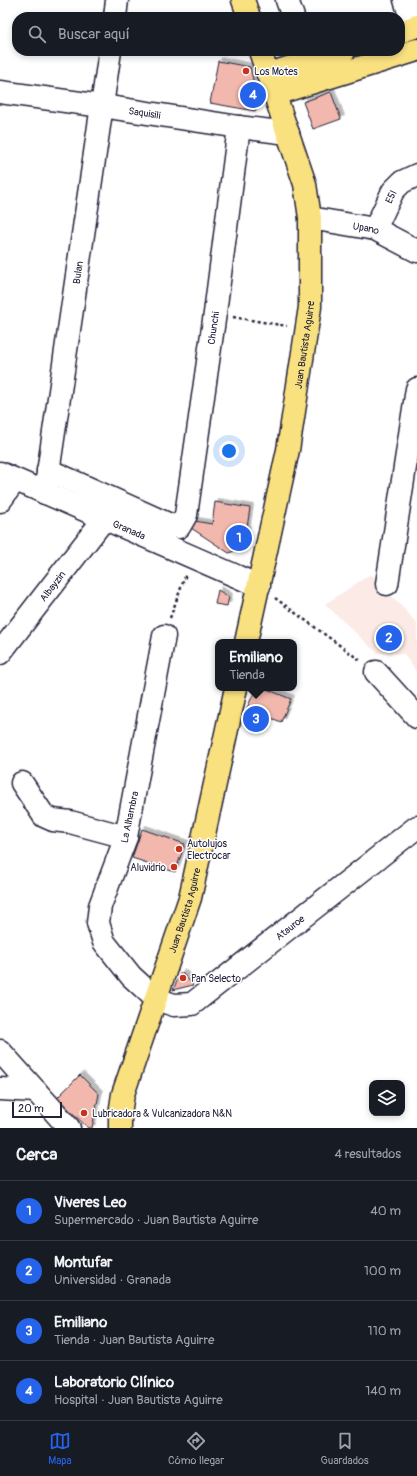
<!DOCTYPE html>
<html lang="es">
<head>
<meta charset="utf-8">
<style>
	body { margin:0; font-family:Pangolin,sans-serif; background:#242831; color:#f1f3f6 }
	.controls { position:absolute; right:12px; bottom:12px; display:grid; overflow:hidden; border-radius:8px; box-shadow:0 2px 6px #0003 }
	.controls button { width:36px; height:36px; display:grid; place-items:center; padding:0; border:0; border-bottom:1px solid #363941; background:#171b24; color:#f1f3f6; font:20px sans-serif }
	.scale { position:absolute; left:12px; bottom:10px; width:50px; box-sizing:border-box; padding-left:4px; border:2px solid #22223b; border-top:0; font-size:11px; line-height:14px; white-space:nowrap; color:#22223b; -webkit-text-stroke:3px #fff; paint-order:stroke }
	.you { position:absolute; left:229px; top:451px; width:14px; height:14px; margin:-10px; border:3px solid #fff; border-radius:50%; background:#1a73e8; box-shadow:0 0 0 6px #1a73e833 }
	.badge { display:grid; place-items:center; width:26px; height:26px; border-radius:50%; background:#2563eb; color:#fff; font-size:13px; font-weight:700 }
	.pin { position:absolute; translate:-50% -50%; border:2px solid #fff; box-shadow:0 1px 4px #0006 }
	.popup { position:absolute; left:215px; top:639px; width:82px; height:52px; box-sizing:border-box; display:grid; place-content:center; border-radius:8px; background:#171b24; filter:drop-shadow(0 1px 3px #0005); font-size:13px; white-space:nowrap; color:#9ea1a6 }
	.popup b { font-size:15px; color:#f1f3f6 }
	.popup::after { content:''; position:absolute; left:50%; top:100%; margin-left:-8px; border:8px solid transparent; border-top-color:#171b24 }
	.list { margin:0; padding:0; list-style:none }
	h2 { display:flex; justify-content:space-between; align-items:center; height:52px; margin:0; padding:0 16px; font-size:17px }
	h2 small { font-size:13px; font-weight:400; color:#9ea1a6 }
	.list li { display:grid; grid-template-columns:26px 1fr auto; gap:12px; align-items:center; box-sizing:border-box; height:60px; padding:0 16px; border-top:1px solid #363941 }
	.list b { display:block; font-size:15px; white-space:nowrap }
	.list p { margin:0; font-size:13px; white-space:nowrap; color:#9ea1a6 }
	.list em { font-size:13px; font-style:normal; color:#9ea1a6 }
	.icon { flex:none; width:22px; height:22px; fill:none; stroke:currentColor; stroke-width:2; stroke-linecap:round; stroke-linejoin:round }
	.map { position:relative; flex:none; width:417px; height:1128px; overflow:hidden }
	.search { position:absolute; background:#171b24; box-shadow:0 2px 6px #0003; left:12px; right:12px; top:12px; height:44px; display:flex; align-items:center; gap:10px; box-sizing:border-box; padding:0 14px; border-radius:16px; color:#9ea1a6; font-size:15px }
	.sheet { height:292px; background:#171b24 }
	nav { display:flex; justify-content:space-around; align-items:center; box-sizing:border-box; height:56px; border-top:1px solid #363941; background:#171b24; font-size:11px; color:#9ea1a6 }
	nav a { display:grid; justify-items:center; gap:2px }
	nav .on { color:#2563eb }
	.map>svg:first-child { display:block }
	.built { fill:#fbeae6 }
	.building { fill:#f2b8ad; stroke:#22223b; filter:url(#shadow) }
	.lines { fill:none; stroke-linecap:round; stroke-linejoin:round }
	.minor-casing { stroke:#22223b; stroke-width:25 }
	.major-casing { stroke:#22223b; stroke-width:25 }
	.path { stroke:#22223b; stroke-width:2.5; stroke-dasharray:3 3; stroke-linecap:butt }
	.minor { stroke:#fff; stroke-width:22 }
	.major { stroke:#fae180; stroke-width:22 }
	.poi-dot { fill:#c8321e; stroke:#fff; stroke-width:1.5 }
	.labels { text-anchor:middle; stroke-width:3; stroke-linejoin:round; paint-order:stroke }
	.poi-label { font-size:10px; fill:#22223b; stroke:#fff; text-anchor:start }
	.street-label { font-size:10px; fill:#22223b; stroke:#fff }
</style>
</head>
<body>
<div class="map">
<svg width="417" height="1128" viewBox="0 0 417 1128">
	<defs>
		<filter id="shadow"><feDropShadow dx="3.5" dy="-3.5" stdDeviation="0" flood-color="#0004"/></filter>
	</defs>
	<rect width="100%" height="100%" fill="#fff"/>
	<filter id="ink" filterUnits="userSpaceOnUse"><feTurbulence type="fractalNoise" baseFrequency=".025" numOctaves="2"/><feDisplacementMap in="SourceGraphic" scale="8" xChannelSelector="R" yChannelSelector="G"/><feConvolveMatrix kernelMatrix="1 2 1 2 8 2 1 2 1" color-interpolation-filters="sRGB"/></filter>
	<g filter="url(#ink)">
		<path class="built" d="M371,574L417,623V673L404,654L377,653L325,604Z"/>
		<g class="building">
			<path d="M218,61L250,67L259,104L255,111L210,103Z"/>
			<path d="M331,92L341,119L313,129L303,102Z"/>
			<path d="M215,502L250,508L244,547L229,553L188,526L189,520L212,524Z"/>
			<path d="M218,590L229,597L227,606L215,604Z"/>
			<path d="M256,688H264L291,699L281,722L247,708Z"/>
			<path d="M247,708L267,716L262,728L246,721Z"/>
			<path d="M142,829L185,844L175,872L132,858Z"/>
			<path d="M181,972L193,985L173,990Z"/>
			<path d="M80,1075L99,1094L92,1128H88L57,1098Z"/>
		</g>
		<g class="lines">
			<g class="minor-casing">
				<g id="minor">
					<path d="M287,0L293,17"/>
					<path d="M405,0L414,27"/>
					<path d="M115,17L117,0"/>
					<path id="s1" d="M0,92L102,106L239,127L288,133"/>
					<path id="s2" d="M310,218L375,229L417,251"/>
					<path id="s3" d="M375,229L393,191L402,182L417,175"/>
					<path id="s4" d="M48,470L170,525L179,527L186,515L215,313L239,127"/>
					<path id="s5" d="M0,473L259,586"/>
					<path id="s6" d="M45,493L110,51"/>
					<path d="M0,501L15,480"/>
					<path d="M387,584L417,389"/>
					<path id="s7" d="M164,636L126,837L100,906L98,923L104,942L131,976L156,999L174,1005L192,1004L417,827"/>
					<path id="s8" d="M0,653L104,519"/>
					<path d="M376,672L417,717"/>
					<path d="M22,783L44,816L53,820L70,822L126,837"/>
					<path d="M0,1051L69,1128"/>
					<path d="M0,1089L36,1091"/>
				</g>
			</g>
			<g class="major-casing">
				<g id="major">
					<path d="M243,0L249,17"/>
					<path d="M400,32L417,26"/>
					<path d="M268,74L344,51"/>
					<path d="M275,94L417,50"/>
					<path id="s9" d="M246,642L288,450L310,307V218L305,184L260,51"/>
					<path id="s10" d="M120,1128V1114L123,1094L190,898L236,688"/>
				</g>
			</g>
			<g class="path">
				<path d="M233,317L287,326"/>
				<path d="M275,598L361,661"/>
				<path d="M170,618L186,574"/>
			</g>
			<use href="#minor" class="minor"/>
			<use href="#major" class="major"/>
		</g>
	</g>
	<g class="poi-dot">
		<circle cx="246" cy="71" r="4"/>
		<circle cx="179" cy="849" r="4"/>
		<circle cx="174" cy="867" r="4"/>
		<circle cx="183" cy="978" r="4"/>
		<circle cx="84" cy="1113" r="4"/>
	</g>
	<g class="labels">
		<g class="poi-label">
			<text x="254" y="75">Los Motes</text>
			<text x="187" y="847">Autolujos<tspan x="187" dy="12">Electrocar</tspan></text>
			<text x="166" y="871" text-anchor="end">Aluvidrio</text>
			<text x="191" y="982">Pan Selecto</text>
			<text x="92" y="1117">Lubricadora &amp; Vulcanizadora N&amp;N</text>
		</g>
		<g class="street-label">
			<text dy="4" stroke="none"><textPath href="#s1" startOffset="146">Saquisili</textPath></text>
			<text dy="4" stroke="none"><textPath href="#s3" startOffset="36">E5I</textPath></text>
			<text dy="4" stroke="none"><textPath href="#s2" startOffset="57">Upano</textPath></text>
			<text dy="4" stroke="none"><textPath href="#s6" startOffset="223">Bulan</textPath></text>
			<text dy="4" stroke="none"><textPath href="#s4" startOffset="346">Chunchi</textPath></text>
			<text dy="4" stroke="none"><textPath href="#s9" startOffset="303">Juan Bautista Aguirre</textPath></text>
			<text dy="4" stroke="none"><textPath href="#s5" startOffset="141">Granada</textPath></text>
			<text dy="4" stroke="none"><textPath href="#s8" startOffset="85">Albayzin</textPath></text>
			<text transform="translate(129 817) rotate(-78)" y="4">La Alhambra</text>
			<text dy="4" stroke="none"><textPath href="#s10" startOffset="228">Juan Bautista Aguirre</textPath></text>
			<text dy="4" stroke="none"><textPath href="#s7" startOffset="554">Atauroe</textPath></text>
		</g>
	</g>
</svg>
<div class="controls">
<button><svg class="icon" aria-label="layers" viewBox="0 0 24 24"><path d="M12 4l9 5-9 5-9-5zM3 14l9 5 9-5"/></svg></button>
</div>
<div class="scale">20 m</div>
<div class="you"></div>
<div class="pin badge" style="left:239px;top:538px">1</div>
<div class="pin badge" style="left:389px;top:638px">2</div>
<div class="pin badge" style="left:256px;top:719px">3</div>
<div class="popup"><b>Emiliano</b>Tienda</div>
<div class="pin badge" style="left:253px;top:95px">4</div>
<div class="search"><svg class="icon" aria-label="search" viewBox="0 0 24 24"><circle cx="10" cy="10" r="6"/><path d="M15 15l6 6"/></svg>Buscar aquí</div>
</div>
<section class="sheet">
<h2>Cerca<small>4 resultados</small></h2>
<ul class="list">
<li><span class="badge">1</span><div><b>Viveres Leo</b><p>Supermercado · Juan Bautista Aguirre</p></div><em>40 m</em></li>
<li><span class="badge">2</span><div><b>Montufar</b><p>Universidad · Granada</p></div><em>100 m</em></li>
<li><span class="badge">3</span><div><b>Emiliano</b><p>Tienda · Juan Bautista Aguirre</p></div><em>110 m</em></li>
<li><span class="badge">4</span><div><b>Laboratorio Clínico</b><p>Hospital · Juan Bautista Aguirre</p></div><em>140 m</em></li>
</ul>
</section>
<nav>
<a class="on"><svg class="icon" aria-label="map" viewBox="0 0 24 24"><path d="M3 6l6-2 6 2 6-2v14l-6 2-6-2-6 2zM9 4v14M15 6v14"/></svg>Mapa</a>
<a><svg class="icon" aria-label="directions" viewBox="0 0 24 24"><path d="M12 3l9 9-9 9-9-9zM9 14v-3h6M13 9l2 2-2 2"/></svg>Cómo llegar</a>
<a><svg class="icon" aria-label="saved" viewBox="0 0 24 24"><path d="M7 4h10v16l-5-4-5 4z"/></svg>Guardados</a>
</nav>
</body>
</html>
